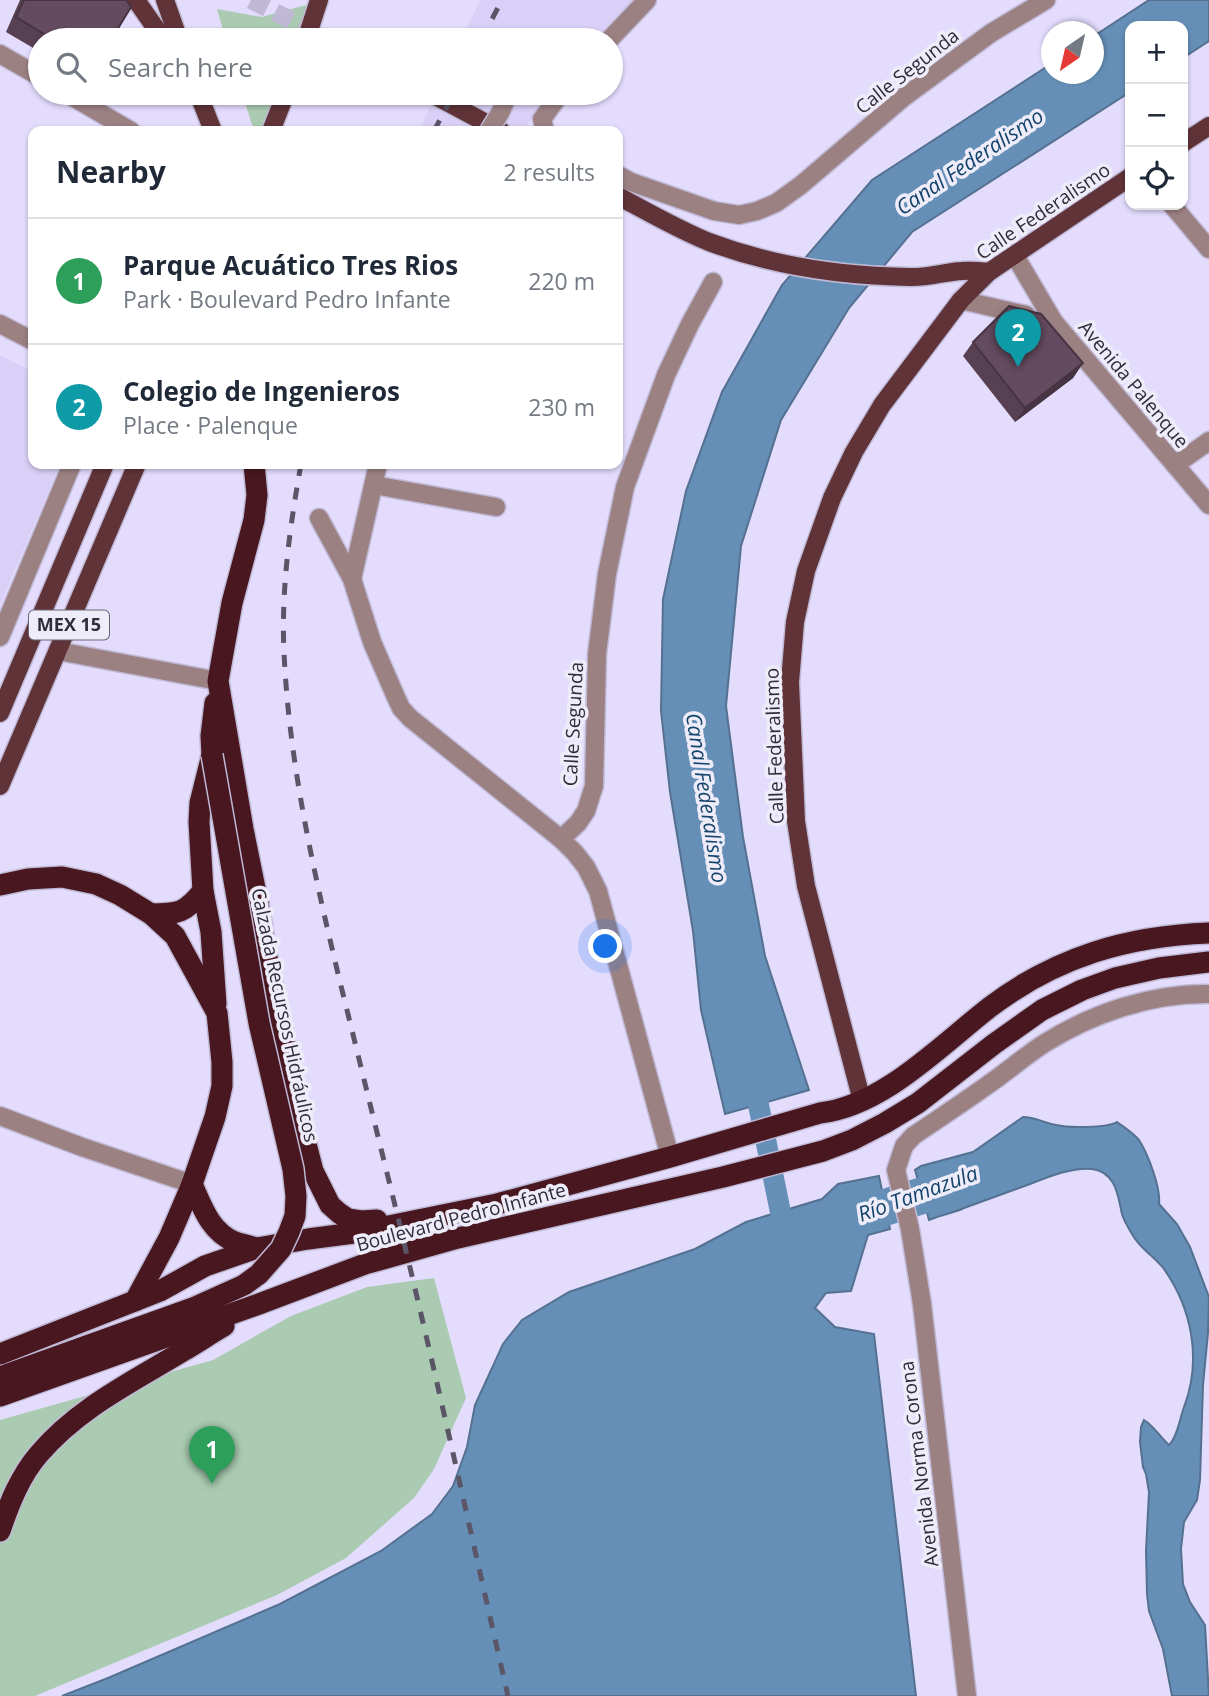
<!DOCTYPE html>
<html lang="en">
<head>
<meta charset="utf-8">
<style>
	body { margin:0; font-family:"Open Sans",sans-serif; background:#f2f2f3; color:#1f2937 }
	.controls { position:absolute; right:21px; top:21px; display:grid; overflow:hidden; border-radius:14px; box-shadow:0 2px 5px #0004 }
	.controls button { width:63px; height:63px; display:grid; place-items:center; padding:0; border:0; border-bottom:2px solid #e0e1e3; background:#fff; color:#1f2937; font:35px sans-serif }
	.compass { position:absolute; left:1041px; top:21px; width:63px; height:63px; border-radius:50%; background:#fff; box-shadow:0 2px 5px #0004; rotate:214deg }
	.you { position:absolute; left:606px; top:947px; width:24px; height:24px; margin:-18px; border:5px solid #fff; border-radius:50%; background:#1a73e8; box-shadow:0 0 0 10px #1a73e833 }
	.badge { display:grid; place-items:center; width:46px; height:46px; border-radius:50%; background:#2b86b3; color:#fff; font-size:23px; font-weight:700 }
	.pin { position:absolute; translate:-50% -58px; filter:drop-shadow(0 2px 4px #0008) }
	.pin::after { content:''; position:absolute; top:37px; width:24px; height:21px; background:inherit; clip-path:polygon(0 0,100% 0,50% 100%) }
	.list { margin:0; padding:0; list-style:none }
	h2 { display:flex; justify-content:space-between; align-items:center; height:91px; margin:0; padding:0 28px; font-size:30px }
	h2 small { font-size:23px; font-weight:400; color:#747a83 }
	.list li { display:grid; grid-template-columns:46px 1fr auto; gap:21px; align-items:center; box-sizing:border-box; height:126px; padding:0 28px; border-top:2px solid #e0e1e3 }
	.list b { display:block; font-size:26px; white-space:nowrap }
	.list p { margin:0; font-size:23px; white-space:nowrap; color:#747a83 }
	.list em { font-size:23px; font-style:normal; color:#747a83 }
	.icon { flex:none; width:38px; height:38px; fill:none; stroke:currentColor; stroke-width:2; stroke-linecap:round; stroke-linejoin:round }
	.map { position:relative; flex:none; width:1209px; height:1696px; overflow:hidden }
	.search { position:absolute; background:#fff; box-shadow:0 2px 5px #0004; left:28px; top:28px; width:595px; height:77px; display:flex; align-items:center; gap:18px; box-sizing:border-box; padding:0 24px; border-radius:38px; color:#747a83; font-size:26px }
	.panel { position:absolute; background:#fff; box-shadow:0 2px 5px #0004; left:28px; top:126px; width:595px; height:343px; border-radius:14px }
	.map>svg:first-child { display:block }
	.built { fill:#dad0f7 }
	.green { fill:#aacbb1 }
	.water { fill:#658fb7; stroke:#557191; stroke-width:2 }
	.lines { fill:none; stroke-linecap:round; stroke-linejoin:round }
	.canal { stroke:#658fb7; stroke-width:21 }
	.river { stroke:#658fb7; stroke-width:37 }
	.major-tunnel { stroke:#c0b9d6; stroke-width:18; stroke-dasharray:18 9; stroke-linecap:butt }
	.minor-casing { stroke:#c0b9d6; stroke-width:21 }
	.major-casing { stroke:#c0b9d6; stroke-width:21 }
	.highway-casing { stroke:#c0b9d6; stroke-width:24 }
	.minor { stroke:#9c8183; stroke-width:18 }
	.major { stroke:#5f3338; stroke-width:18 }
	.highway { stroke:#48171f; stroke-width:21 }
	.rail { stroke:#5a5567; stroke-width:5; stroke-dasharray:12 12; stroke-linecap:butt }
	.minor-bridge-casing { stroke:#c0b9d6; stroke-width:21; stroke-linecap:butt }
	.highway-bridge-casing { stroke:#c0b9d6; stroke-width:24; stroke-linecap:butt }
	.minor-bridge { stroke:#9c8183; stroke-width:18 }
	.highway-bridge { stroke:#48171f; stroke-width:21 }
	.wall { fill:#574052 }
	.shaded-wall { fill:#473442 }
	.building { fill:#654b5f; stroke:#473442; stroke-width:2 }
	.labels { text-anchor:middle; stroke-width:7; stroke-linejoin:round; paint-order:stroke }
	.shield { fill:#efecfa; stroke:#696673; stroke-width:2 }
	.shield-label { font-size:18px; font-weight:bold; fill:#302c39 }
	.street-label { font-size:19px; fill:#302c39; stroke:#efecfa }
	.water-label { font-size:21px; font-style:italic; fill:#14446b; stroke:#efecfa }
</style>
</head>
<body>
<div class="map">
<svg width="1209" height="1696" viewBox="0 0 1209 1696">
	<rect width="100%" height="100%" fill="#e4dcfd"/>
	<g class="built">
		<path d="M480,0H635L593,40H461Z"/>
		<path d="M436,93H551L523,131H419Z"/>
		<path d="M0,355L33,372V464H60L0,605Z"/>
	</g>
	<g class="green">
		<path d="M310,4L297,40H226L217,9L262,17Z"/>
		<path d="M242,93H278L264,131H254Z"/>
		<path d="M434,1278L466,1398L434,1469L414,1498L346,1558L277,1595L35,1696H0V1420L213,1360L291,1316L367,1287Z"/>
	</g>
	<g class="water">
		<path d="M1149,0H1209V41L1183,58V26H1130V92L912,232L849,308L781,420L741,546L726,706L743,837L765,956L809,1090L725,1114L701,1010L693,931L670,792L661,711L663,599L686,491L722,392L782,285L872,180L1051,64L1052,74H1094V36Z"/>
		<path d="M1023,1117C1035,1117 1044,1123 1056,1125C1068,1128 1107,1128 1117,1122C1125,1128 1133,1133 1139,1140C1148,1154 1161,1188 1159,1204L1177,1224L1190,1247L1209,1297L1208,1333L1203,1385L1200,1480L1197,1500L1184,1522L1181,1549L1183,1584L1190,1602L1205,1625L1209,1696H1172L1163,1649L1149,1611L1147,1594L1146,1551L1149,1492L1146,1474L1143,1467L1140,1442L1141,1427L1144,1420C1154,1426 1160,1437 1169,1445C1177,1438 1180,1418 1184,1407C1202,1360 1192,1309 1164,1269C1154,1256 1140,1249 1132,1234C1128,1227 1124,1221 1122,1214C1118,1196 1116,1172 1092,1169C1072,1167 1048,1177 1030,1184C1008,1192 986,1200 964,1208C953,1213 941,1215 929,1220L915,1170L921,1166L973,1152Z"/>
		<path d="M879,1176L890,1229L868,1235L851,1291L826,1293L815,1308L835,1327L874,1334L916,1696H62L108,1678L280,1604L381,1551L432,1514L453,1486L467,1447L475,1405L503,1344L522,1320L569,1292L695,1249L746,1222L822,1199L838,1184Z"/>
	</g>
	<g class="lines">
		<path class="canal" d="M753,1078L786,1239"/>
		<path class="river" d="M838,1226L852,1218L952,1186L970,1177"/>
		<path class="major-tunnel" d="M251,0L330,40"/>
		<g class="minor-casing">
			<g id="minor">
				<path d="M609,40L647,0"/>
				<path d="M0,54L40,77"/>
				<path d="M66,93L131,131"/>
				<path d="M500,113L509,93"/>
				<path d="M545,131L542,119L561,93"/>
				<path d="M618,175L631,182L714,211L739,215L757,211L776,203L801,185L904,97L991,33L1046,0"/>
				<path d="M1172,205L1209,249"/>
				<path d="M1015,256L1054,322L1209,505"/>
				<path d="M961,300L1026,315"/>
				<path d="M0,324L33,341"/>
				<path d="M1175,465L1209,441"/>
				<path d="M374,485L496,507"/>
				<path d="M319,518L352,579L372,642L395,695L401,708L410,718L561,839L575,853L586,867L598,891L670,1157"/>
				<path d="M352,579L378,464"/>
				<path d="M0,637L72,464"/>
				<path d="M58,651L218,681"/>
				<path d="M561,839L578,823L586,811L594,786L597,654L607,574L625,487L666,375L690,324L713,282"/>
				<path d="M0,1116L82,1147L192,1184"/>
				<path d="M967,1696L922,1304L910,1229L896,1170L904,1146L913,1136C938,1119 964,1102 989,1084C1008,1071 1026,1055 1045,1043C1093,1013 1152,993 1209,994"/>
			</g>
		</g>
		<g class="major-casing">
			<g id="major">
				<path d="M136,0L164,40"/>
				<path d="M165,0L179,40"/>
				<path d="M306,40L319,0"/>
				<path d="M198,93L213,131"/>
				<path d="M430,93L501,131"/>
				<path d="M271,131L286,93"/>
				<path d="M1183,143L1209,126"/>
				<path d="M618,196C648,212 677,229 709,242C773,266 841,276 909,277C927,278 944,272 962,271C971,270 980,271 989,272"/>
				<path d="M0,713L105,464"/>
				<path d="M0,786L137,464"/>
				<path d="M862,1101L806,886L796,821L790,682L795,622L806,571L832,498L854,452L882,405L961,300L989,272L1130,177"/>
			</g>
		</g>
		<g class="highway-casing">
			<g id="highway">
				<path d="M254,464L257,495L254,520L232,603L218,681L243,829L258,903L265,948L302,1128L313,1171L330,1205L339,1213L348,1219L361,1221L377,1220"/>
				<path d="M215,703L211,736L212,755L200,803L199,822L203,891L211,932L216,1004"/>
				<path d="M0,885L28,879L62,877L96,884L120,895L151,914L175,936L217,1013L222,1062V1086L215,1117L192,1184L169,1238L135,1301"/>
				<path d="M151,914C179,914 185,913 203,891"/>
				<path d="M192,1184C202,1206 210,1232 235,1242C241,1244 249,1246 257,1248"/>
				<path d="M0,1354L160,1291L205,1266L257,1248L308,1239L354,1233L497,1204L670,1157L820,1113C883,1106 941,1045 990,1007C1056,957 1127,936 1209,933"/>
				<path d="M0,1377L193,1308L244,1285L259,1274"/>
				<path d="M0,1396L259,1304L365,1264L458,1238L723,1177L823,1151L852,1140L885,1123L918,1103L994,1044L1042,1010L1082,990L1115,978L1159,968L1209,962"/>
				<path d="M0,1531C9,1504 20,1476 39,1454C78,1408 132,1382 183,1351C197,1343 210,1334 224,1326"/>
			</g>
		</g>
		<use href="#minor" class="minor"/>
		<use href="#major" class="major"/>
		<use href="#highway" class="highway"/>
		<g class="rail">
			<path d="M481,40L502,0"/>
			<path d="M434,131L454,93"/>
			<path d="M301,464C290,526 281,589 284,652C289,764 314,873 340,982C357,1050 373,1117 390,1185C432,1355 469,1526 508,1696"/>
		</g>
		<g class="minor-bridge-casing">
			<path id="minor-bridge" d="M489,131L500,113"/>
		</g>
		<g class="highway-bridge-casing">
			<path id="highway-bridge" d="M212,755L259,1023L293,1169L296,1196L295,1216L289,1232L281,1249L259,1274"/>
		</g>
		<use href="#minor-bridge" class="minor-bridge"/>
		<use href="#highway-bridge" class="highway-bridge"/>
	</g>
	<g class="wall">
		<path d="M20,0H126L111,40H40V52L6,32Z"/>
		<path d="M973,342L1083,363L1073,378L1015,422L963,356Z"/>
	</g>
	<path class="shaded-wall" d="M1083,363L1073,378L1015,422L1025,408Z"/>
	<g class="building">
		<path d="M24,0H126L131,7L111,40H54L16,17Z"/>
		<path d="M1009,306L1041,314L1083,363L1025,408L973,342Z"/>
	</g>
	<g class="labels">
		<rect class="shield" x="29" y="610.5" width="80" height="29" rx="5"/>
		<g class="shield-label">
			<text x="69" y="631">MEX 15</text>
		</g>
		<g class="street-label">
			<text transform="translate(907 71) rotate(-38)" y="7">Calle Segunda</text>
			<text transform="translate(1043 211) rotate(-34)" y="7">Calle Federalismo</text>
			<text transform="translate(1134 384) rotate(50)" y="7">Avenida Palenque</text>
			<text transform="translate(573 724) rotate(-87)" y="7">Calle Segunda</text>
			<text transform="translate(774 746) rotate(-92)" y="7">Calle Federalismo</text>
			<text transform="translate(285 1015) rotate(78)" y="7">Calzada Recursos Hidráulicos</text>
			<text transform="translate(461 1217) rotate(-15)" y="7">Boulevard Pedro Infante</text>
			<text transform="translate(919 1464) rotate(-97)" y="7">Avenida Norma Corona</text>
		</g>
		<g class="water-label">
			<text transform="translate(970 162) rotate(-34)" y="7">Canal Federalismo</text>
			<text transform="translate(706 798) rotate(81)" y="7">Canal Federalismo</text>
			<text transform="translate(918 1194) rotate(-20)" y="7">Río Tamazula</text>
		</g>
	</g>
</svg>
<div class="controls">
<button>+</button>
<button>−</button>
<button><svg class="icon" aria-label="locate" viewBox="0 0 24 24"><circle cx="12" cy="12" r="6"/><path d="M12 2v4M12 18v4M2 12h4M18 12h4"/></svg></button>
</div>
<svg class="compass" viewBox="-18 -18 36 36"><path d="M0-13l5 13h-10z" fill="#e53935"/><path d="M0 13l5-13h-10z" fill="#747a83"/></svg>
<div class="you"></div>
<div class="pin badge" style="left:212px;top:1484px;background:#2e9e5b">1</div>
<div class="pin badge" style="left:1018px;top:367px;background:#0f9aa8">2</div>
<div class="search"><svg class="icon" aria-label="search" viewBox="0 0 24 24"><circle cx="10" cy="10" r="6"/><path d="M15 15l6 6"/></svg>Search here</div>
<section class="panel">
<h2>Nearby<small>2 results</small></h2>
<ul class="list">
<li><span class="badge" style="background:#2e9e5b">1</span><div><b>Parque Acuático Tres Rios</b><p>Park · Boulevard Pedro Infante</p></div><em>220 m</em></li>
<li><span class="badge" style="background:#0f9aa8">2</span><div><b>Colegio de Ingenieros</b><p>Place · Palenque</p></div><em>230 m</em></li>
</ul>
</section>
</div>
</body>
</html>
